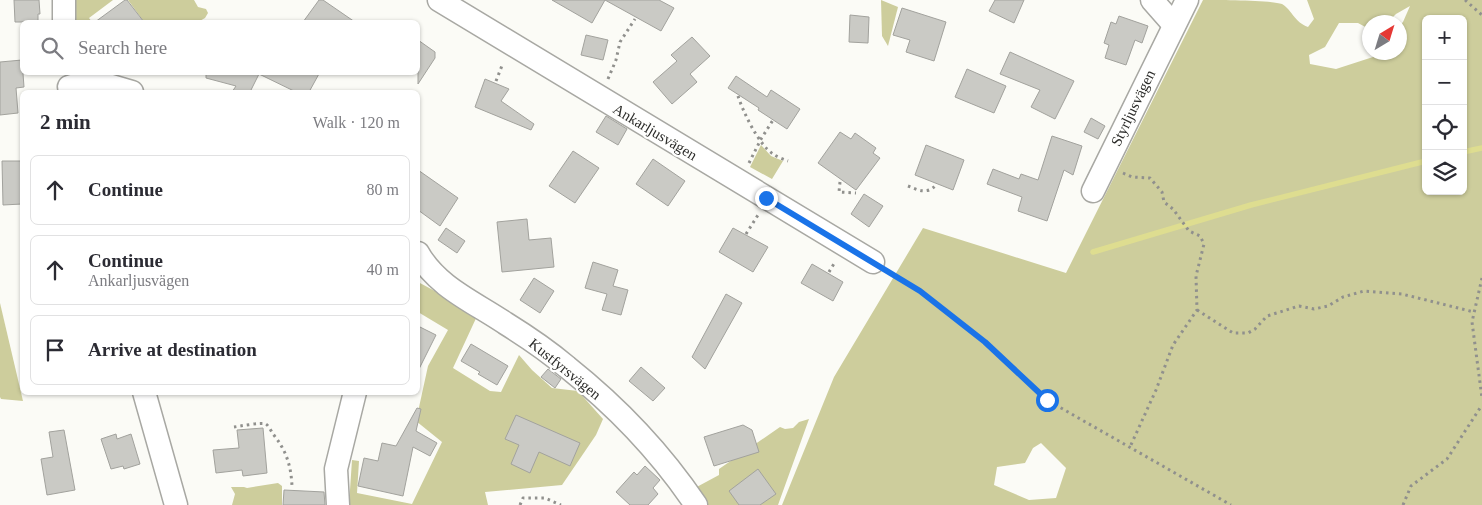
<!DOCTYPE html>
<html lang="en">
<head>
<meta charset="utf-8">
<style>
	body { margin:0; font-family:"Times New Roman",serif; background:#f7f7f7; color:#2b2b33 }
	.controls { position:absolute; right:15px; top:15px; display:grid; overflow:hidden; border-radius:8px; box-shadow:0 1px 4px #0004 }
	.controls button { width:45px; height:45px; display:grid; place-items:center; padding:0; border:0; border-bottom:1px solid #e1e1e2; background:#fff; color:#2b2b33; font:25px sans-serif }
	.compass { position:absolute; left:1362px; top:15px; width:45px; height:45px; border-radius:50%; background:#fff; box-shadow:0 1px 4px #0004; rotate:38deg }
	.stop { position:absolute; width:15px; height:15px; margin:-11px; border:4px solid #1a73e8; border-radius:50%; background:#fff }
	.stop.end { background:#1a73e8; border-color:#fff; box-shadow:0 1px 5px #0008 }
	.list { margin:0; padding:0; list-style:none }
	h2 { display:flex; justify-content:space-between; align-items:center; height:65px; margin:0; padding:0 20px; font-size:21px }
	h2 small { font-size:16px; font-weight:400; color:#7c7c81 }
	.list li { display:grid; grid-template-columns:32px 1fr auto; gap:15px; align-items:center; box-sizing:border-box; height:70px; margin:0 10px 10px; padding:0 10px; border:1px solid #e1e1e2; border-radius:8px }
	.list b { display:block; font-size:19px; white-space:nowrap }
	.list p { margin:0; font-size:16px; white-space:nowrap; color:#7c7c81 }
	.list em { font-size:16px; font-style:normal; color:#7c7c81 }
	.icon { flex:none; width:28px; height:28px; fill:none; stroke:currentColor; stroke-width:2; stroke-linecap:round; stroke-linejoin:round }
	.map { position:relative; flex:none; width:1482px; height:505px; overflow:hidden }
	.search { position:absolute; background:#fff; box-shadow:0 1px 4px #0004; left:20px; top:20px; width:400px; height:55px; display:flex; align-items:center; gap:12px; box-sizing:border-box; padding:0 18px; border-radius:8px; color:#7c7c81; font-size:19px }
	.panel { position:absolute; background:#fff; box-shadow:0 1px 4px #0004; left:20px; top:90px; width:400px; height:305px; border-radius:8px }
	.map>svg:first-child { display:block }
	.green { fill:#cdcd9c; fill-rule:evenodd }
	.lines { fill:none; stroke-linecap:round; stroke-linejoin:round }
	.stream { stroke:#dedd90; stroke-width:5.5 }
	.building { fill:#cacac5; stroke:#a2a29d }
	.minor-casing { stroke:#a8a8a3; stroke-width:25 }
	.path { stroke:#90908d; stroke-width:3; stroke-dasharray:2.5 4; stroke-linecap:butt }
	.minor { stroke:#fff; stroke-width:22 }
	.route { stroke:#1a73e8; stroke-width:6 }
	.labels { text-anchor:middle; stroke-width:4.5; stroke-linejoin:round; paint-order:stroke }
	.street-label { font-size:15px; fill:#2c2c2a; stroke:#fffffe }
</style>
</head>
<body>
<div class="map">
<svg width="1482" height="505" viewBox="0 0 1482 505">
	<rect width="100%" height="100%" fill="#fbfbf6"/>
	<g class="green">
		<path d="M71,0H113L89,18L92,22H72Z"/>
		<path d="M128,0H194L198,7L206,9L208,13L205,18L198,22H144Z"/>
		<path d="M881,0L898,7L888,46L882,36Z"/>
		<path d="M1203,0C1220,0 1270,0 1282,4C1293,11 1294,22 1308,27L1314,19L1307,0H1482V505H782L834,377L923,228L1066,273ZM1410,6L1403,22L1400,25V52L1376,53L1373,57L1336,69L1310,64L1309,55L1325,47L1339,23H1358L1369,29L1370,22H1388L1396,14ZM1426,19H1463V191H1426ZM1041,443L1066,468L1056,498L1029,500L994,485L997,467L1025,463L1033,448Z"/>
		<path d="M761,145L771,156L783,161L772,179L750,167Z"/>
		<path d="M418,282L478,314L453,368L490,391L501,392L519,355L532,370L552,388L578,391L603,419L596,435L562,485L485,492L488,505H349L352,460L359,461L357,493L412,504L442,442L416,421L428,366L448,330L418,312Z"/>
		<path d="M0,303L23,401L1,399L0,397Z"/>
		<path d="M809,419L778,505H704L693,489L719,475V469L780,427L785,429L793,428L799,422Z"/>
		<path d="M278,483L282,486V505H232L235,494L231,487H244L247,488Z"/>
	</g>
	<g class="lines">
		<g class="stream">
			<path d="M1463,152L1482,148"/>
			<path d="M1093,252L1251,205L1426,161"/>
		</g>
	</g>
	<g class="building">
		<path d="M14,0H39L40,14H38V22H15Z"/>
		<path d="M125,0H127L144,22H95Z"/>
		<path d="M319,0H323L355,22H303Z"/>
		<path d="M552,0H659L674,8L661,31L605,0L592,23Z"/>
		<path d="M995,0H1024L1014,23L989,11Z"/>
		<path d="M902,8L946,22L934,61L906,52L910,40L893,35Z"/>
		<path d="M850,15L869,17L868,43L849,42Z"/>
		<path d="M1119,16L1148,26L1142,43L1135,40L1126,65L1105,58L1109,45L1104,43L1111,22L1116,24Z"/>
		<path d="M586,35L608,40L603,60L581,55Z"/>
		<path d="M692,37L710,56L690,74L697,82L672,104L653,82L677,61L671,55Z"/>
		<path d="M418,40L435,52V58L418,84Z"/>
		<path d="M1010,52L1074,81L1055,119L1031,107L1040,90L1000,74Z"/>
		<path d="M22,60L24,87L16,88L18,113L0,115V62Z"/>
		<path d="M967,69L1006,86L994,113L955,97Z"/>
		<path d="M206,72H320L309,92H296L259,74L250,92H232L236,86L206,78Z"/>
		<path d="M736,76L767,97L771,90L800,109L787,129L758,110L759,108L728,88Z"/>
		<path d="M485,79L509,89L501,101L534,124L531,130L475,107Z"/>
		<path d="M606,116L627,129L618,145L596,132Z"/>
		<path d="M1091,118L1105,126L1098,139L1084,132Z"/>
		<path d="M840,132L851,139L855,133L876,148L873,153L880,158L856,190L818,163Z"/>
		<path d="M1052,136L1082,146L1073,175L1064,170L1047,221L1018,211L1022,197L987,184L993,169L1019,179L1021,174L1038,180Z"/>
		<path d="M926,145L964,160L953,190L915,175Z"/>
		<path d="M573,151L599,168L575,203L549,186Z"/>
		<path d="M653,159L685,181L668,206L636,184Z"/>
		<path d="M2,161H22V204L3,205Z"/>
		<path d="M418,170L458,198L440,226L418,210Z"/>
		<path d="M864,194L883,206L869,227L851,214Z"/>
		<path d="M527,219L529,240L551,238L554,267L502,272L497,222Z"/>
		<path d="M446,228L465,241L457,253L438,240Z"/>
		<path d="M733,228L768,247L753,272L719,252Z"/>
		<path d="M593,262L618,270L613,286L628,290L621,315L602,310L607,294L585,288Z"/>
		<path d="M812,264L843,282L833,301L801,283Z"/>
		<path d="M534,278L554,291L540,313L520,300Z"/>
		<path d="M726,294L742,303L705,369L692,357Z"/>
		<path d="M418,326L436,335L418,371Z"/>
		<path d="M471,344L508,366L497,385L478,374L480,372L461,361Z"/>
		<path d="M641,367L665,388L653,401L629,381Z"/>
		<path d="M548,369L561,379L555,388L541,377Z"/>
		<path d="M417,408L421,409L416,431L437,443L430,456L413,447L403,496L358,486L364,458L378,461L382,443L396,446Z"/>
		<path d="M516,415L580,443L570,466L539,452L530,473L511,464L519,445L505,439Z"/>
		<path d="M743,425L752,430L759,452L714,466L704,437Z"/>
		<path d="M263,428L267,473L243,476L242,470L216,473L213,450L239,448L237,430Z"/>
		<path d="M64,430L75,490L47,495L41,459L53,457L49,432Z"/>
		<path d="M116,434L117,439L131,434L140,464L124,469L123,466L111,469L101,439Z"/>
		<path d="M645,466L660,480L653,488L658,494L648,505H630L616,492L634,472L637,475Z"/>
		<path d="M758,469L776,494L760,505H739L729,491Z"/>
		<path d="M284,490L324,492L325,505H283Z"/>
	</g>
	<g class="lines">
		<g class="minor-casing">
			<g id="minor">
				<path d="M64,0V22"/>
				<path d="M439,0L873,262"/>
				<path d="M1152,0L1174,25"/>
				<path d="M69,87L91,80L132,92"/>
				<path d="M1093,191L1187,0"/>
				<path d="M418,253C437,287 474,302 505,323C526,336 548,351 567,367C616,406 661,453 696,505"/>
				<path d="M144,392L176,505"/>
				<path d="M338,505L336,469L355,392"/>
			</g>
		</g>
		<g class="path">
			<path d="M1465,0L1482,15"/>
			<path d="M608,79L616,60L620,42L635,19"/>
			<path d="M496,81L503,63"/>
			<path d="M738,96C743,112 759,145 773,154C777,157 783,159 788,161"/>
			<path d="M749,163L761,139L773,120"/>
			<path d="M1123,173L1132,177L1150,178L1162,192L1164,202L1173,209L1189,231L1200,236L1204,244L1196,276L1197,310L1173,345L1156,390L1130,447"/>
			<path d="M840,182L839,192L856,193"/>
			<path d="M908,186C918,190 927,195 936,185"/>
			<path d="M746,234L758,215"/>
			<path d="M888,271L920,291L985,342L1047,400L1231,505"/>
			<path d="M829,272L835,262"/>
			<path d="M1482,278L1472,322L1482,398"/>
			<path d="M1197,310L1233,333H1248L1255,329L1267,316L1299,306L1314,309L1328,306L1343,297L1364,291L1402,294L1474,312"/>
			<path d="M234,427C241,426 262,422 266,424C269,426 271,431 273,434C286,450 291,465 292,486"/>
			<path d="M520,505L523,498H545L561,505"/>
			<path d="M1403,505L1411,486L1447,459L1482,405"/>
		</g>
		<use href="#minor" class="minor"/>
	</g>
	<g class="lines">
		<path class="route" d="M766,198L920,291L985,342L1047,400"/>
	</g>
	<g class="labels">
		<g class="street-label">
			<text transform="translate(1133 108) rotate(-64)" y="5">Styrljusvägen</text>
			<text transform="translate(655 132) rotate(31)" y="5">Ankarljusvägen</text>
			<text transform="translate(565 369) rotate(39)" y="5">Kustfyrsvägen</text>
		</g>
	</g>
</svg>
<div class="controls">
<button>+</button>
<button>−</button>
<button><svg class="icon" aria-label="locate" viewBox="0 0 24 24"><circle cx="12" cy="12" r="6"/><path d="M12 2v4M12 18v4M2 12h4M18 12h4"/></svg></button>
<button><svg class="icon" aria-label="layers" viewBox="0 0 24 24"><path d="M12 4l9 5-9 5-9-5zM3 14l9 5 9-5"/></svg></button>
</div>
<svg class="compass" viewBox="-18 -18 36 36"><path d="M0-13l5 13h-10z" fill="#e53935"/><path d="M0 13l5-13h-10z" fill="#7c7c81"/></svg>
<div class="stop" style="left:1047px;top:400px"></div>
<div class="stop end" style="left:766px;top:198px"></div>
<div class="search"><svg class="icon" aria-label="search" viewBox="0 0 24 24"><circle cx="10" cy="10" r="6"/><path d="M15 15l6 6"/></svg>Search here</div>
<section class="panel">
<h2>2 min<small>Walk · 120 m</small></h2>
<ul class="list">
<li><svg class="icon" aria-label="ahead" viewBox="0 0 24 24"><path d="M12 20V5M6 11l6-6 6 6"/></svg><div><b>Continue</b></div><em>80 m</em></li>
<li><svg class="icon" aria-label="ahead" viewBox="0 0 24 24"><path d="M12 20V5M6 11l6-6 6 6"/></svg><div><b>Continue</b><p>Ankarljusvägen</p></div><em>40 m</em></li>
<li><svg class="icon" aria-label="arrive" viewBox="0 0 24 24"><path d="M6 21V4h12l-3 4 3 4H6"/></svg><div><b>Arrive at destination</b></div></li>
</ul>
</section>
</div>
</body>
</html>
